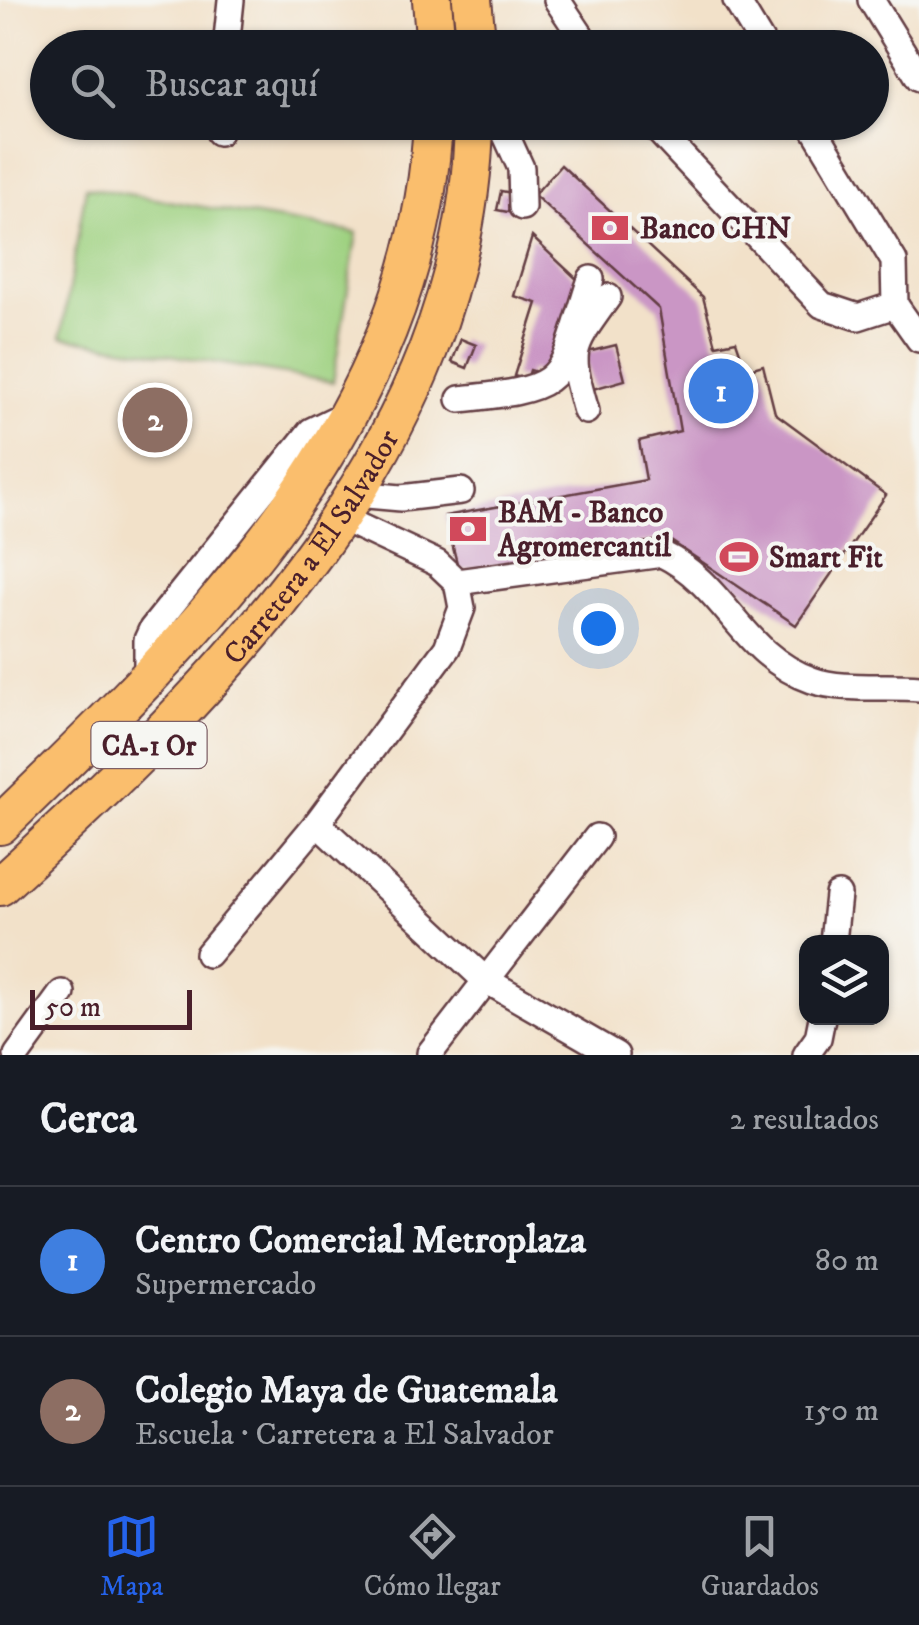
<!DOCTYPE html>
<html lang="es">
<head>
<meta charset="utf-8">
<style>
	body { margin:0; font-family:"IM FELL DW Pica",serif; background:#20242c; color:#f1f3f6 }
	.controls { position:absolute; right:30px; bottom:30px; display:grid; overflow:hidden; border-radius:20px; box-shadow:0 2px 8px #0004 }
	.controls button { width:90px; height:90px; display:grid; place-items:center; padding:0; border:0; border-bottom:2px solid #363941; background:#171b24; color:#f1f3f6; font:50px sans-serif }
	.scale { position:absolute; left:30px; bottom:25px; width:162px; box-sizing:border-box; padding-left:10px; border:5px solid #4a1f2b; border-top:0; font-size:28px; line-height:35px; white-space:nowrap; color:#4a1f2b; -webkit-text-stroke:8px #f6f6f2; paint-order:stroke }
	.you { position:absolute; left:598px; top:628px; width:35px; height:35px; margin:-25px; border:8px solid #fff; border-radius:50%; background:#1a73e8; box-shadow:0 0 0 15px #1a73e833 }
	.badge { display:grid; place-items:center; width:65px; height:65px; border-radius:50%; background:#2563eb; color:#fff; font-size:32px; font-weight:700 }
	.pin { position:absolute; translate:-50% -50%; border:5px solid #fff; box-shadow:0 2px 10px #0006 }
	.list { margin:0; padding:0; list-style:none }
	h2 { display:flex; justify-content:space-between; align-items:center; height:130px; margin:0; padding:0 40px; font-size:42px }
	h2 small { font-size:32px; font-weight:400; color:#9ea1a6 }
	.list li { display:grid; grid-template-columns:65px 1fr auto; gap:30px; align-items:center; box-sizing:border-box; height:150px; padding:0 40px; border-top:2px solid #363941 }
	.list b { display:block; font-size:38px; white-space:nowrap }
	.list p { margin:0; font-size:32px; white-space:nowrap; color:#9ea1a6 }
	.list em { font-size:32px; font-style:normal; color:#9ea1a6 }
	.icon { flex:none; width:55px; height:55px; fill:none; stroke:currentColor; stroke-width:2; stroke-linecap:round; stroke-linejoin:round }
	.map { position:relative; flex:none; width:919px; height:1055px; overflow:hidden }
	.search { position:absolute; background:#171b24; box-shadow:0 2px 8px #0004; left:30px; right:30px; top:30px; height:110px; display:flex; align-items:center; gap:25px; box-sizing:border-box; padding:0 35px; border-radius:55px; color:#9ea1a6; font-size:38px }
	.sheet { height:430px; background:#171b24 }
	nav { display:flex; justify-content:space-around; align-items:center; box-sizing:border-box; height:140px; border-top:2px solid #363941; background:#171b24; font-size:28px; color:#9ea1a6 }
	nav a { display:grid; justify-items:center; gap:5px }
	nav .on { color:#2563eb }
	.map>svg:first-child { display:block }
	.green { fill:#9fd181; stroke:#747856; stroke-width:2.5 }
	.building { fill:#ca96c5 }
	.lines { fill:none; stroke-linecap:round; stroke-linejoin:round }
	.minor-casing { stroke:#633c43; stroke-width:30 }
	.highway-casing { stroke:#633c43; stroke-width:42 }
	.minor { stroke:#fff; stroke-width:25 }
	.highway { stroke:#fabe6d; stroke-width:38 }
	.labels { text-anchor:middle; stroke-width:8; stroke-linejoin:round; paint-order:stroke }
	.shield { fill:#f6f6f2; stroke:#7e6067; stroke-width:2.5 }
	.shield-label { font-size:28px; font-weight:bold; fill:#4a1f2b }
	.poi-label { font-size:30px; font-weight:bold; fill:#4a1f2b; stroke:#f6f6f2; text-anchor:start }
	.street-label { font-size:30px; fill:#4a1f2b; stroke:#f6f6f2 }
</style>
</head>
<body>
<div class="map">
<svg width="919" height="1055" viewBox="0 0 919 1055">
	<rect width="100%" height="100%" fill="#f6f6f2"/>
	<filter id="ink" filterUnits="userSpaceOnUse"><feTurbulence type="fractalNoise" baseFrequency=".01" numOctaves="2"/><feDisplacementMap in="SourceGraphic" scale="20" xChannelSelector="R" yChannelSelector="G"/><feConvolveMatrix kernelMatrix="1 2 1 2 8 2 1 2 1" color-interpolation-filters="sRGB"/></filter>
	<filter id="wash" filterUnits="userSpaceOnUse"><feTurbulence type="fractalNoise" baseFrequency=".0048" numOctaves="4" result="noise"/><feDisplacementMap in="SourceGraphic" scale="40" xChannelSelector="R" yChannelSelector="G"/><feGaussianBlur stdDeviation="2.25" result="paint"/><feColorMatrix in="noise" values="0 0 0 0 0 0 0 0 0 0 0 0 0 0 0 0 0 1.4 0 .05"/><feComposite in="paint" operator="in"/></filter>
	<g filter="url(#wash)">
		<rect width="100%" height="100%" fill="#f2e1c9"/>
		<path class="green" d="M86,187L357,233L333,382L61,337Z"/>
		<g id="blocks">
			<g class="building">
				<path d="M561,165L703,297L716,345L736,341L746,370L763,365L775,413L886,495L796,625L668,539L459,571L445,516L646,480L639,441L680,431L659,309L534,195Z"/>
				<path d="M501,191L512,193L508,212L497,210Z"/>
				<path d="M532,237L580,282L551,376L530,370L527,380L514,376L537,303L514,296Z"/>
				<path d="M461,339L476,345L467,368L452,362Z"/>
				<path d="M616,345L625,380L593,389L584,353Z"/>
			</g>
		</g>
	</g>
	<g filter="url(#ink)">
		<use href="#blocks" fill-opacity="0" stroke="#633c43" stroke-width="2.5"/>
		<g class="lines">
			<g class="minor-casing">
				<g id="minor">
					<path d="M557,0L589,48"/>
					<path d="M736,0L765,48"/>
					<path d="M871,0L919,78"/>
					<path d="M226,48L231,0"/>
					<path d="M500,122L521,168L522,207"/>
					<path d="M650,122L822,305L858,317L895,305"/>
					<path d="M810,122L894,261L895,305L919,339"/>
					<path d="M219,132L220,122"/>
					<path d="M460,399C574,388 557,381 591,279"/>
					<path d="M586,411C568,348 570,350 608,297"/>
					<path d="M356,494L401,498L461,491"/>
					<path d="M457,582L662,554C726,585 742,656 812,680C842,691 886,685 919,688"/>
					<path d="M147,683V640L152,629L311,431L346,414"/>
					<path d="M317,823L484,979L616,1055"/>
					<path d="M833,942L838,895"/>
					<path d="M208,954L317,823L447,648L462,608L457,582L437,563L341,518"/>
					<path d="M430,1053L597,837"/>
					<path d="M17,1055L62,993"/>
					<path d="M806,1055L818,1038L822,1018"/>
				</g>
			</g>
			<g class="highway-casing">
				<g id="highway">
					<path d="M432,0L436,48"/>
					<path d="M472,0L477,48"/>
					<path d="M0,825C202,630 418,420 433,122"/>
					<path id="s1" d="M0,886C221,685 468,443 474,122"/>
				</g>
			</g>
			<use href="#minor" class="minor"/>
			<use href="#highway" class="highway"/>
		</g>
	</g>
	<defs>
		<g id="bank-bare" transform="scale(3)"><path d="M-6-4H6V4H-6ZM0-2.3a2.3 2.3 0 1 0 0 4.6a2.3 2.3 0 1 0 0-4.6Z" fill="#d1495b" stroke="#f6f6f2" stroke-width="2.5" paint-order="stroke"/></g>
		<g id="stadium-bare" transform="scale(3)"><path d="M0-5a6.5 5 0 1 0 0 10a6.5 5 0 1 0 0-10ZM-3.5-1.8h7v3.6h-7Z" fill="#d1495b" stroke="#f6f6f2" stroke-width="2.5" paint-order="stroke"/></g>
	</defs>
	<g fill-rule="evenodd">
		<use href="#bank-bare" x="610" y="228"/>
		<use href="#bank-bare" x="468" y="529"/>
		<use href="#stadium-bare" x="739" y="557"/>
	</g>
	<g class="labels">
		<rect class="shield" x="91.5" y="722" width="115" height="46" rx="8"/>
		<g class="shield-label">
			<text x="149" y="755">CA-1 Or</text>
		</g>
		<g class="poi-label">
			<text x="640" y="238">Banco CHN</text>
			<text x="498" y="522">BAM - Banco<tspan x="498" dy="34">Agromercantil</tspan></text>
			<text x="769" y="567">Smart Fit</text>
		</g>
		<g class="street-label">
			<text dy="10" stroke="none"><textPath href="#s1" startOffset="462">Carretera a El Salvador</textPath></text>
		</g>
	</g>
</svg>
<div class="controls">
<button><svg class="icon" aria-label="layers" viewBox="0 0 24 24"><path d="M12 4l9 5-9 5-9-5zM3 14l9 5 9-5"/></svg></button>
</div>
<div class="scale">50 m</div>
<div class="you"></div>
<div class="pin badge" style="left:721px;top:391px;background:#3f7fe0">1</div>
<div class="pin badge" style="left:155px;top:420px;background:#8d6e63">2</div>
<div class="search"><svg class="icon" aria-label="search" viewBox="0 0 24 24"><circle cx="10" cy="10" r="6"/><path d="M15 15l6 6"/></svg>Buscar aquí</div>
</div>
<section class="sheet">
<h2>Cerca<small>2 resultados</small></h2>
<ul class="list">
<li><span class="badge" style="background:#3f7fe0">1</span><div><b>Centro Comercial Metroplaza</b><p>Supermercado</p></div><em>80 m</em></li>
<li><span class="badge" style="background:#8d6e63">2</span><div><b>Colegio Maya de Guatemala</b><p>Escuela · Carretera a El Salvador</p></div><em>150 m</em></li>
</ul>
</section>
<nav>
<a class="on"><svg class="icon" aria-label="map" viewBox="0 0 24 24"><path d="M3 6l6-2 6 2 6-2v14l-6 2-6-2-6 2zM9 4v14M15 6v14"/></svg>Mapa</a>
<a><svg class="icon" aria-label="directions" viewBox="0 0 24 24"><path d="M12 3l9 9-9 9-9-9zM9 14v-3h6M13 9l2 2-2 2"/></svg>Cómo llegar</a>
<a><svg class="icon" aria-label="saved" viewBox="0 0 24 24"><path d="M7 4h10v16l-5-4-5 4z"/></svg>Guardados</a>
</nav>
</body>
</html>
